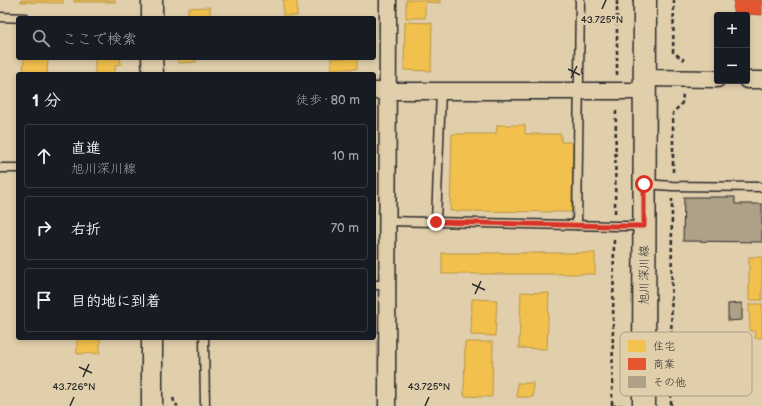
<!DOCTYPE html>
<html lang="ja">
<head>
<meta charset="utf-8">
<style>
	body { margin:0; font-family:"Balsamiq Sans","Klee One",sans-serif; background:#242831; color:#f1f3f6 }
	.controls { position:absolute; right:12px; top:12px; display:grid; overflow:hidden; border-radius:4px; box-shadow:0 2px 6px #0003 }
	.controls button { width:36px; height:36px; display:grid; place-items:center; padding:0; border:0; border-bottom:1px solid #363941; background:#171b24; color:#f1f3f6; font:20px sans-serif }
	.stop { position:absolute; width:12px; height:12px; margin:-9px; border:3px solid #d93025; border-radius:50%; background:#fff }
	.stop.end { background:#d93025; border-color:#fff; box-shadow:0 1px 4px #0008 }
	.list { margin:0; padding:0; list-style:none }
	h2 { display:flex; justify-content:space-between; align-items:center; height:52px; margin:0; padding:0 16px; font-size:17px }
	h2 small { font-size:13px; font-weight:400; color:#9ea1a6 }
	.list li { display:grid; grid-template-columns:26px 1fr auto; gap:12px; align-items:center; box-sizing:border-box; height:64px; margin:0 8px 8px; padding:0 8px; border:1px solid #363941; border-radius:4px }
	.list b { display:block; font-size:15px; white-space:nowrap }
	.list p { margin:0; font-size:13px; white-space:nowrap; color:#9ea1a6 }
	.list em { font-size:13px; font-style:normal; color:#9ea1a6 }
	.icon { flex:none; width:22px; height:22px; fill:none; stroke:currentColor; stroke-width:2; stroke-linecap:round; stroke-linejoin:round }
	.map { position:relative; flex:none; width:762px; height:406px; overflow:hidden }
	.search { position:absolute; background:#171b24; box-shadow:0 2px 6px #0003; left:16px; top:16px; width:360px; height:44px; display:flex; align-items:center; gap:10px; box-sizing:border-box; padding:0 14px; border-radius:4px; color:#9ea1a6; font-size:15px }
	.panel { position:absolute; background:#171b24; box-shadow:0 2px 6px #0003; left:16px; top:72px; width:360px; height:268px; border-radius:4px }
	.map>svg:first-child { display:block }
	.homes { fill:#f2c14e; stroke:#b69444 }
	.shops { fill:#e4572e; stroke:#ac4a2d }
	.building { fill:#afa188; stroke:#2b2b2b }
	.lines { fill:none; stroke-linecap:round; stroke-linejoin:round }
	.service-casing { stroke:#2b2b2b; stroke-width:11 }
	.minor-casing { stroke:#2b2b2b; stroke-width:19 }
	.tertiary-casing { stroke:#2b2b2b; stroke-width:23 }
	.primary-casing { stroke:#2b2b2b; stroke-width:25 }
	.path { stroke:#2b2b2b; stroke-width:2.5; stroke-dasharray:4 3; stroke-linecap:butt }
	.service { stroke:#e1cfac; stroke-width:8 }
	.minor { stroke:#e1cfac; stroke-width:16 }
	.tertiary { stroke:#e1cfac; stroke-width:20 }
	.primary { stroke:#e1cfac; stroke-width:22 }
	.route { stroke:#d93025; stroke-width:5 }
	.ticks { fill:none; stroke:#2b2b2b; stroke-width:1.5 }
	.labels { text-anchor:middle; stroke-width:4; stroke-linejoin:round; paint-order:stroke }
	.street-label { font-size:12px; fill:#2b2b2b; stroke:#e1cfac }
	.key { fill:#e1cfac; stroke:#aa9e85; stroke-width:1 }
	.key-label { font-size:11px; fill:#2b2b2b }
	.ticks-label { font-size:10px; text-anchor:middle; fill:#2b2b2b; stroke:#e1cfac; stroke-width:4; stroke-linejoin:round; paint-order:stroke }
</style>
</head>
<body>
<div class="map">
<svg width="762" height="406" viewBox="0 0 762 406">
	<rect width="100%" height="100%" fill="#e1cfac"/>
	<filter id="ink" filterUnits="userSpaceOnUse"><feTurbulence type="fractalNoise" baseFrequency=".025" numOctaves="2"/><feDisplacementMap in="SourceGraphic" scale="8" xChannelSelector="R" yChannelSelector="G"/><feConvolveMatrix kernelMatrix="1 2 1 2 8 2 1 2 1" color-interpolation-filters="sRGB"/></filter>
	<g filter="url(#ink)">
		<g class="homes">
			<path d="M21,0H63V3L21,2Z"/>
			<rect x="74" y="0" width="41" height="2"/>
			<rect x="283" y="0" width="14" height="16"/>
			<path d="M406,0H440V3L425,2V18H406Z"/>
			<path d="M210,7V18H188V8Z"/>
			<path d="M405,22L432,23L431,71L404,70Z"/>
			<path d="M24,58H48L47,74H23Z"/>
			<path d="M95,58H120L121,64L115,65V74H95Z"/>
			<path d="M178,58H196V62L178,63Z"/>
			<rect x="331" y="58" width="26" height="11"/>
			<path d="M497,125H525V134H561V142H573L572,212L450,211L452,134H496Z"/>
			<rect x="442" y="253" width="153" height="21"/>
			<rect x="749" y="257" width="13" height="43"/>
			<path d="M521,292L549,293L547,349L519,348Z"/>
			<path d="M472,299L497,300L495,336L471,335Z"/>
			<path d="M749,304H762V338H755V331H750Z"/>
			<path d="M77,338H100V353L77,354Z"/>
			<path d="M465,342H493L492,397L464,396Z"/>
			<rect x="517" y="383" width="16" height="14"/>
		</g>
		<path class="shops" d="M734,0H762V15L733,13Z"/>
		<g class="building">
			<path d="M684,197H735V204H762V242L683,241Z"/>
			<path d="M742,303V320L728,321V304Z"/>
		</g>
		<g class="lines">
			<g class="service-casing">
				<g id="service">
					<path d="M0,17L25,18"/>
					<path d="M0,168H18"/>
					<path d="M645,184L672,186L762,187"/>
					<path d="M387,221L615,226H644"/>
					<path d="M436,222L441,91"/>
					<path d="M577,225L580,0"/>
					<path d="M374,285H387"/>
					<path d="M204,338L205,406"/>
				</g>
			</g>
			<g class="minor-casing">
				<g id="minor">
					<path d="M644,78L717,79"/>
					<path d="M747,80H762"/>
					<path d="M374,91H644"/>
					<path d="M387,406L388,0"/>
				</g>
			</g>
			<g class="tertiary-casing">
				<g id="tertiary">
					<path d="M152,0V18"/>
					<path d="M152,58L153,74"/>
					<path d="M152,406V338"/>
				</g>
			</g>
			<g class="primary-casing">
				<path id="primary" d="M644,406L645,0"/>
			</g>
			<g class="path">
				<path d="M674,0L673,52L684,60"/>
				<path d="M617,75V0"/>
				<path d="M673,172V113L682,103L683,95"/>
				<path d="M615,213L616,108"/>
				<path d="M173,398L175,404L178,406"/>
				<path d="M612,405L614,240"/>
				<path d="M671,405L672,199"/>
				<path d="M612,406L625,405"/>
			</g>
			<use href="#service" class="service"/>
			<use href="#minor" class="minor"/>
			<use href="#tertiary" class="tertiary"/>
			<use href="#primary" class="primary"/>
		</g>
	</g>
	<g class="lines" filter="url(#ink)">
		<path class="route" d="M436,222L614,226H644V184"/>
	</g>
	<path class="ticks" d="M602,9L606,0M568,69L580,75M571,78L577,66M472,284L485,290M475,294L481,281M79,367L92,373M83,377L89,364M70,406L74,397M425,406L429,397"/>
	<g class="labels">
		<g class="street-label">
			<text transform="translate(644 275) rotate(-90)" y="4">旭川深川線</text>
		</g>
	</g>
	<rect x="620" y="332" width="132" height="64" rx="6" class="key"/>
	<rect x="628" y="340" width="18" height="12" fill="#f2c14e"/>
	<rect x="628" y="358" width="18" height="12" fill="#e4572e"/>
	<rect x="628" y="376" width="18" height="12" fill="#afa188"/>
	<g class="key-label">
		<text x="653" y="350">住宅</text>
		<text x="653" y="368">商業</text>
		<text x="653" y="386">その他</text>
	</g>
	<g class="ticks-label">
		<text x="602" y="23">43.725°N</text>
		<text x="74" y="390">43.726°N</text>
		<text x="429" y="390">43.725°N</text>
	</g>
</svg>
<div class="controls">
<button>+</button>
<button>−</button>
</div>
<div class="stop" style="left:644px;top:184px"></div>
<div class="stop end" style="left:436px;top:222px"></div>
<div class="search"><svg class="icon" aria-label="search" viewBox="0 0 24 24"><circle cx="10" cy="10" r="6"/><path d="M15 15l6 6"/></svg>ここで検索</div>
<section class="panel">
<h2>1 分<small>徒歩 · 80 m</small></h2>
<ul class="list">
<li><svg class="icon" aria-label="ahead" viewBox="0 0 24 24"><path d="M12 20V5M6 11l6-6 6 6"/></svg><div><b>直進</b><p>旭川深川線</p></div><em>10 m</em></li>
<li><svg class="icon" aria-label="right" viewBox="0 0 24 24"><path d="M7 20v-9h11M14 6l5 5-5 5"/></svg><div><b>右折</b></div><em>70 m</em></li>
<li><svg class="icon" aria-label="arrive" viewBox="0 0 24 24"><path d="M6 21V4h12l-3 4 3 4H6"/></svg><div><b>目的地に到着</b></div></li>
</ul>
</section>
</div>
</body>
</html>
